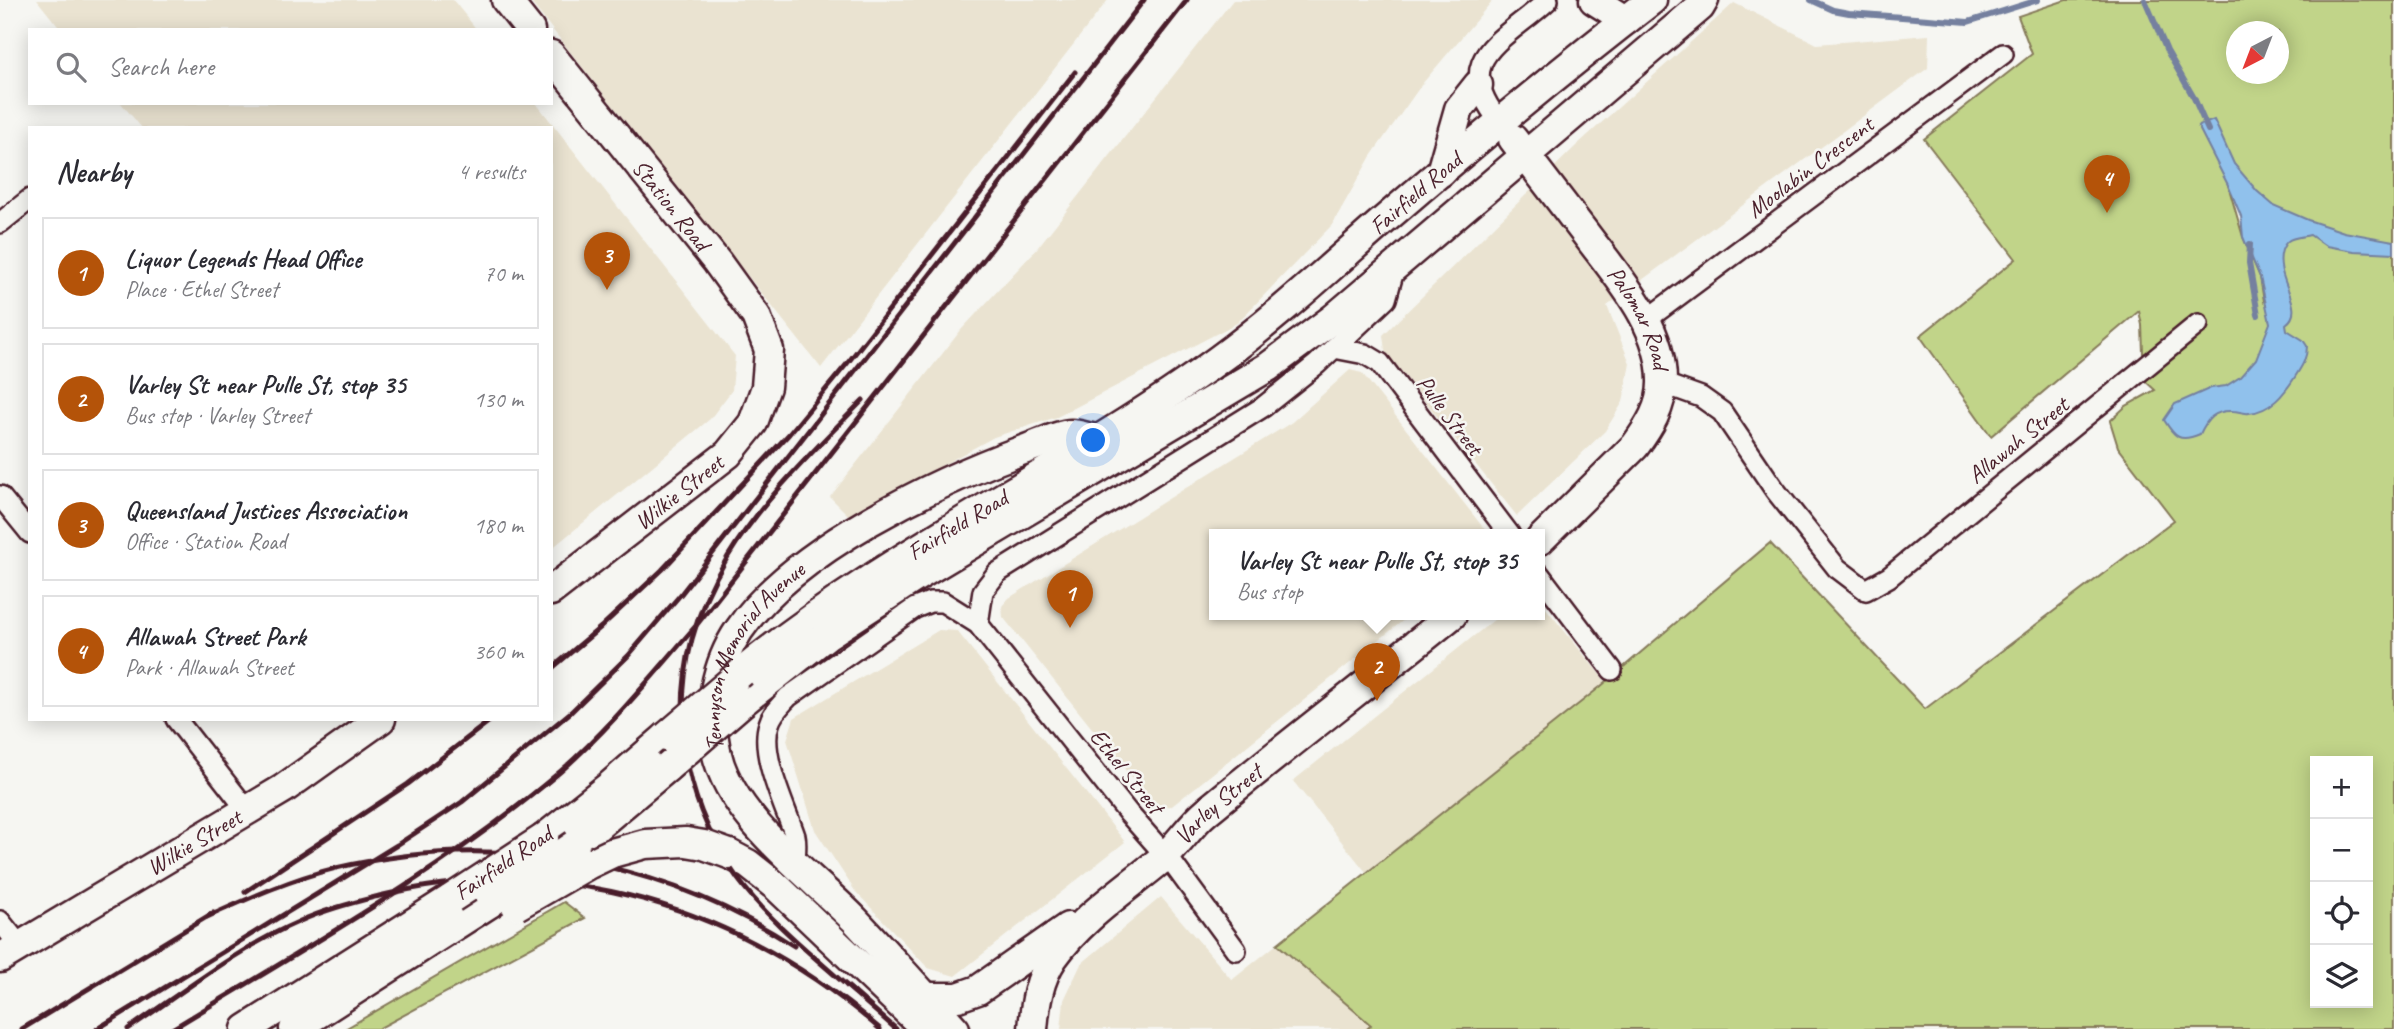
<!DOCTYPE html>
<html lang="en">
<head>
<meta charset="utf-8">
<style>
	body { margin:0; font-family:Caveat,sans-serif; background:#f7f7f7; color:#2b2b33 }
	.controls { position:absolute; right:21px; bottom:21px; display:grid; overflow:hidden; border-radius:0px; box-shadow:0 4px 18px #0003 }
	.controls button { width:63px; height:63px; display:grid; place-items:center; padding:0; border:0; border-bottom:2px solid #e1e1e2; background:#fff; color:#2b2b33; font:35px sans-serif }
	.compass { position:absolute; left:2226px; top:21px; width:63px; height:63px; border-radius:50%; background:#fff; box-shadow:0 4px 18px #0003; rotate:222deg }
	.you { position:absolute; left:1094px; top:441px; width:24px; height:24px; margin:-18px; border:5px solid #fff; border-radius:50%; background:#1a73e8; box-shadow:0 0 0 10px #1a73e833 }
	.badge { display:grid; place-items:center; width:46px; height:46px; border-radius:50%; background:#b45309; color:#fff; font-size:23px; font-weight:700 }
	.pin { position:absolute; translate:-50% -58px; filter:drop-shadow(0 2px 4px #0008) }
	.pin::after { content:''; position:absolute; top:37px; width:24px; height:21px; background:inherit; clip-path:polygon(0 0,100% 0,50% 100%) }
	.popup { position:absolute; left:1209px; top:529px; width:336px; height:91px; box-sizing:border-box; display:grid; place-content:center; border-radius:0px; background:#fff; filter:drop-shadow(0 2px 5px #0005); font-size:23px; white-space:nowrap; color:#7c7c81 }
	.popup b { font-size:26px; color:#2b2b33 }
	.popup::after { content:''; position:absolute; left:50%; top:100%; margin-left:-14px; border:14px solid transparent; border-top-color:#fff }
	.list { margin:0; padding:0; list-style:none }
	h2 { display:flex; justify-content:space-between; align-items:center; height:91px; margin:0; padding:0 28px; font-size:30px }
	h2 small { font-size:23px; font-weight:400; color:#7c7c81 }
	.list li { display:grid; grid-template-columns:46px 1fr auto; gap:21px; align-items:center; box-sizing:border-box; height:112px; margin:0 14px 14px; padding:0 14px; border:2px solid #e1e1e2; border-radius:0px }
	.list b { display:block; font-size:26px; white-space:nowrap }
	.list p { margin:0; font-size:23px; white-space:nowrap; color:#7c7c81 }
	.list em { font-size:23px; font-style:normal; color:#7c7c81 }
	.icon { flex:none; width:38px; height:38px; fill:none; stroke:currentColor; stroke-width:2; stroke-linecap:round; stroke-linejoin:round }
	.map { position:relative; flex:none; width:2394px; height:1029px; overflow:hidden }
	.search { position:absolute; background:#fff; box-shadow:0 4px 18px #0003; left:28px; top:28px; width:525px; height:77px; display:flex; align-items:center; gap:18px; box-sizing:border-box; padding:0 24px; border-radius:0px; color:#7c7c81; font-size:26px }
	.panel { position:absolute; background:#fff; box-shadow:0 4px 18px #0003; left:28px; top:126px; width:525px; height:595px; border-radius:0px }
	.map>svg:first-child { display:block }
	.built { fill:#eae3d1 }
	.green { fill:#c1d489; stroke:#867a5a; stroke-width:2; fill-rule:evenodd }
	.water { fill:#90c1ec; stroke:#74809f; stroke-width:2 }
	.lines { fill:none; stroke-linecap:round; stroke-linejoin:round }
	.stream { stroke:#74809f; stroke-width:6 }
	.street-casing { stroke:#4a1f2b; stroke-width:24 }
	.secondary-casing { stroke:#4a1f2b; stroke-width:33 }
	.street { stroke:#f6f6f2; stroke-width:19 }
	.secondary { stroke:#f6f6f2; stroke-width:28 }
	.rail { stroke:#4a1f2b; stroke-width:5 }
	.secondary-bridge-casing { stroke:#4a1f2b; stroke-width:33; stroke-linecap:butt }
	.secondary-bridge { stroke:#f6f6f2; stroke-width:28 }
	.labels { text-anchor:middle; stroke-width:5; stroke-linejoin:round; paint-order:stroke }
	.street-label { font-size:24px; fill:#4a1f2b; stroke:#f6f6f2 }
</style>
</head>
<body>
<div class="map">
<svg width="2394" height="1029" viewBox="0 0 2394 1029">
	<rect width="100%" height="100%" fill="#f6f6f2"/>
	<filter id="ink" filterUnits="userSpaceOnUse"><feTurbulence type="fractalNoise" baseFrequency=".0143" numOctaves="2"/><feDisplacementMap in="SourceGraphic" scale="14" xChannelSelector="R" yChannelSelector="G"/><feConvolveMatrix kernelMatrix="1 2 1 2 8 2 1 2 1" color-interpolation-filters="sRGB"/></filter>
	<g filter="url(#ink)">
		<g class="built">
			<path d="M37,0H453L477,30H61Z"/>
			<path d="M529,0H1108L821,368Z"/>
			<path d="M1233,0H1493L1422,84L1371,156L1332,225L1237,323L1057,417L994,437L849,516L830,497L961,330L1034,252Z"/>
			<path d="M1734,3L1817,44L1929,35L1928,68L1607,306L1630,363L1623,402L1605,431L1517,516L1385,351L1383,335L1578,144Z"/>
			<path d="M121,103H536L735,356L732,390L710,419L551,549V128H142Z"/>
			<path d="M1350,370L1362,373L1489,535H1214V615H1410L1172,806L1155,807L1003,617L1002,606L1009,598L1292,422Z"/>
			<path d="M1540,601L1606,682L1366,872L1293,781L1500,615H1540Z"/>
			<path d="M939,630L957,631L1125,842L955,976L928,968L855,891L815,830L787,740L794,718Z"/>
			<path d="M1161,897L1232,980L1277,944L1371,1025L1366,1029H1061L1064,1000L1081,964Z"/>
		</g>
		<g class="green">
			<path d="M2066,0H2394V1029H1367L1371,1025L1277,944L1600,687L1770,543L1925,709L2174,520L2118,447L2110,421L2126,406L2155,390L2144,380L2142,325L2139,311L1991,436L1920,336L2016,259L1924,139L2032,54L2018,16ZM2236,32H2278V74H2236ZM2232,161L2278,289L2264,301L2260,277L2243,237L2228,185ZM2315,761H2368V1003H2315Z"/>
			<path d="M564,902L585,918L378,1029H345Z"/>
		</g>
		<path class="water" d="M2214,120L2234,164L2257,191L2273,205L2308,220L2344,232L2394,241V253L2354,251L2326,246L2310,235C2303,237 2293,237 2288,241C2285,243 2283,248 2282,250C2273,278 2308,309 2286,324L2287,330L2303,340L2307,346C2307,359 2302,366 2295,377C2284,394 2271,411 2249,413C2244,414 2238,411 2233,411C2214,410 2207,419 2200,434C2179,443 2175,437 2164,420L2175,404L2211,388L2226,386L2240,377L2256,359L2270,323L2260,277L2243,237L2241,216L2228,185L2198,126Z"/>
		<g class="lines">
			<g class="stream">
				<path d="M1811,0L1833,10L1849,13L1968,22L2038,0"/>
				<path d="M2145,0L2167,51L2194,98L2208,130"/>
				<path d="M2250,244L2249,263L2258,315"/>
			</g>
			<g class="street-casing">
				<g id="street">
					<path d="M1500,122C1448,58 1504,41 1548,0"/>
					<path d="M0,223L30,199"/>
					<path d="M1646,320L2003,54"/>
					<path d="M1334,348L1365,354L1380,363L1510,535"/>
					<path d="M1662,383L1701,397L1722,412L1775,490L1837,568L1866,590L1889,577L2198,324"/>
					<path d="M0,496L30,533"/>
					<path d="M1540,575L1612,670"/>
					<path d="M978,624L983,591L997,573L1263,407L1317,364L1386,299L1395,267"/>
					<path d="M176,719L247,810"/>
					<path d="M795,863C795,855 797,844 795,836C785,806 759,754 769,724C772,713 781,705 788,697L915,608L930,602H943L978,624L1129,814L1173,864L1236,950"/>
					<path d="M0,921L20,946"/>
				</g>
			</g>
			<g class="secondary-casing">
				<g id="secondary">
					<path d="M506,0L530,30"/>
					<path d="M1594,0L1626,20"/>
					<path id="s1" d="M551,55L717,262L756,316L769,350L766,387L753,423L728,454L551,591"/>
					<path id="s2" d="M1513,139C1537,170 1561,202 1585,233C1617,276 1663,325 1662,383C1662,407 1649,427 1635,446L1540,540"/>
					<path d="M1441,172L1459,109L1478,85"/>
					<path id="s3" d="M742,672C889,551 1064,472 1218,360C1276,318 1329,268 1383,221C1471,145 1560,71 1652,0"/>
					<path d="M744,701L827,635L916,577L1268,367L1334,318L1700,7L1704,0"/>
					<path d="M544,838L607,788L666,737"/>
					<path d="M575,845L668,767"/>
					<path d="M612,853L645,844L686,842"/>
					<path d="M729,854L748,864L777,887L926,1029"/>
					<path id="s4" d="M0,958L283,789L381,719"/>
					<path d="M926,997H958L978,990L1068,927"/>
					<path d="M246,1029L452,898"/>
					<path d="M294,1029L490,903"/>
					<path id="s5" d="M955,1029C921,993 889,956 855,920C808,872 731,819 716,751C707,710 716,664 739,630C793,550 937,481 1026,449C1038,445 1060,434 1071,434C1079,434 1089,438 1097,439"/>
					<path id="s6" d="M1033,1029C1035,1004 1039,979 1053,958C1082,917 1125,890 1163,858C1179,844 1190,825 1207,811C1287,745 1371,681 1452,615"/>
				</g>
			</g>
			<use href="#street" class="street"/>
			<use href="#secondary" class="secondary"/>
			<g class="rail">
				<path d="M551,669L601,627L662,570L789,434L846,365L1075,72"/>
				<path d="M245,892L408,784L492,719"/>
				<path d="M207,917C249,898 291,879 336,868C495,831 657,858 794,946"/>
				<path d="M847,986L896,1029"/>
				<path d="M855,993C815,957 770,922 738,879C708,838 688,787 684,737C672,586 766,499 863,400"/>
				<path d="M22,1029L213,913"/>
				<path d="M97,1029L397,845L462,802L571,712L628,656L681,594L1144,0"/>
				<path d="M128,1029C183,992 238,948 298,922C324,910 352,903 379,896C562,850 740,908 880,1029"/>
				<path d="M172,1029C305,948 442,872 561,771C610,728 652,676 695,627L1187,0"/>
			</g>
			<g class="secondary-bridge-casing">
				<g id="secondary-bridge">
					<path d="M666,737L742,672"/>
					<path d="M668,767L744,701"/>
					<path d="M686,842L704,845L729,854"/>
					<path d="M452,898L544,838"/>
					<path d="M490,903L575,845"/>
					<path d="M516,906L589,864L612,853"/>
				</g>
			</g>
			<use href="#secondary-bridge" class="secondary-bridge"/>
		</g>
	</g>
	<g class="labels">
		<g class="street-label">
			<text transform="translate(1810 167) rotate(-37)" y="8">Moolabin Crescent</text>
			<text dy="8" stroke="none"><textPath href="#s3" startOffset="828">Fairfield Road</textPath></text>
			<text dy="8" stroke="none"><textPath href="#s1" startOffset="192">Station Road</textPath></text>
			<text dy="8" stroke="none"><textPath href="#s2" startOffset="220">Palomar Road</textPath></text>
			<text transform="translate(1450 415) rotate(53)" y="8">Pulle Street</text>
			<text transform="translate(2018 440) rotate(-39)" y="8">Allawah Street</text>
			<text transform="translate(679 492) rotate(-38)" y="8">Wilkie Street</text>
			<text dy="8" stroke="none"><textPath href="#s3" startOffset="261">Fairfield Road</textPath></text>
			<text dy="8" stroke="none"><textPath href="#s5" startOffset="478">Tennyson Memorial Avenue</textPath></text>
			<text transform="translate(1127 771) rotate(51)" y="8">Ethel Street</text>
			<text dy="8" stroke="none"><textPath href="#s6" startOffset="301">Varley Street</textPath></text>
			<text dy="8" stroke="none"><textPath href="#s4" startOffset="226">Wilkie Street</textPath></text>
			<text transform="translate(503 863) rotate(-34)" y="8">Fairfield Road</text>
		</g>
	</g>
</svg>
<div class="controls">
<button>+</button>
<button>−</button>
<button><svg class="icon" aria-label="locate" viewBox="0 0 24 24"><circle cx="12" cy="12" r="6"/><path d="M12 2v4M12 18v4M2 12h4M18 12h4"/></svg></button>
<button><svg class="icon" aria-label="layers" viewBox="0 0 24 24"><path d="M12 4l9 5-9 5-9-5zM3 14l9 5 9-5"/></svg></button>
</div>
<svg class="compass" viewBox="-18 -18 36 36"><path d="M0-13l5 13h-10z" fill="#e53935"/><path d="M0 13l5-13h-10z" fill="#7c7c81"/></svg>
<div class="you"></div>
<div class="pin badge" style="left:1070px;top:628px">1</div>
<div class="pin badge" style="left:1377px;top:701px">2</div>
<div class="popup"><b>Varley St near Pulle St, stop 35</b>Bus stop</div>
<div class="pin badge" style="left:607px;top:290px">3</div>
<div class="pin badge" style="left:2107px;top:213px">4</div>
<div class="search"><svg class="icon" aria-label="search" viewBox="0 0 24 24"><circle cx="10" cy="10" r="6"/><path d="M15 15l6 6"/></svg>Search here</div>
<section class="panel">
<h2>Nearby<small>4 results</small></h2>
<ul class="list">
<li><span class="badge">1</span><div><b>Liquor Legends Head Office</b><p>Place · Ethel Street</p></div><em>70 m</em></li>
<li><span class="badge">2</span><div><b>Varley St near Pulle St, stop 35</b><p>Bus stop · Varley Street</p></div><em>130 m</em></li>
<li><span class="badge">3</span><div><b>Queensland Justices Association</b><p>Office · Station Road</p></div><em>180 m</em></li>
<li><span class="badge">4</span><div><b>Allawah Street Park</b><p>Park · Allawah Street</p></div><em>360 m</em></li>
</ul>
</section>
</div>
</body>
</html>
